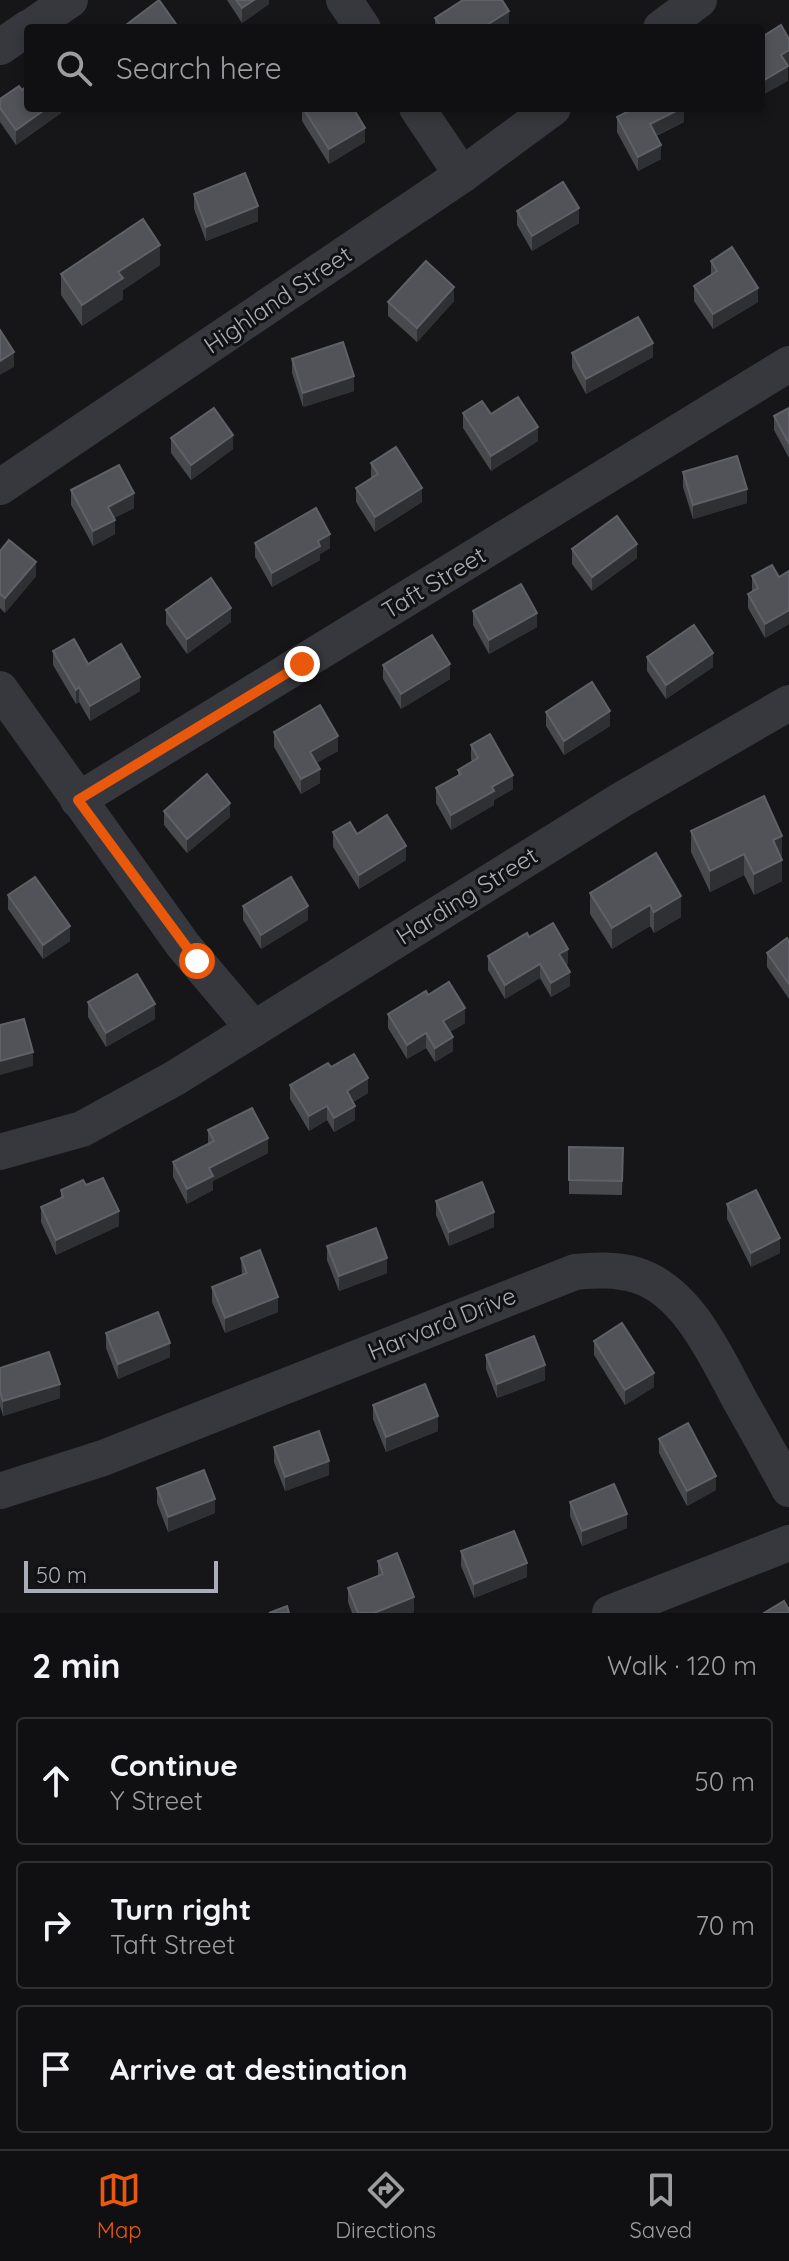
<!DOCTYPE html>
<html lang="en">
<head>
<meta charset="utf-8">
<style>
	body { margin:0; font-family:Quicksand,sans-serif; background:#19191b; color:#f1f3f6 }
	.scale { position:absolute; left:24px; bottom:20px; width:194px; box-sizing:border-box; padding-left:8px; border:4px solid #a8adb8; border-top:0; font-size:22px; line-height:28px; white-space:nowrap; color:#a8adb8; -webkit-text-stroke:6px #111113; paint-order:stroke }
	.stop { position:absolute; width:24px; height:24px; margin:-18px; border:6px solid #ea580c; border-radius:50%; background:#fff }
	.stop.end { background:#ea580c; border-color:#fff; box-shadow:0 2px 8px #0008 }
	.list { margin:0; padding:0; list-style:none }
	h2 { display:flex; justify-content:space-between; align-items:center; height:104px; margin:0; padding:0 32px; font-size:34px }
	h2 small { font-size:26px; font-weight:400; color:#9c9d9f }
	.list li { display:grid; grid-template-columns:52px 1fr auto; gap:24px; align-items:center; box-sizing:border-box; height:128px; margin:0 16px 16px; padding:0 16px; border:2px solid #303032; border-radius:8px }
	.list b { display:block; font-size:30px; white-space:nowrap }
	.list p { margin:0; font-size:26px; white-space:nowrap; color:#9c9d9f }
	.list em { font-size:26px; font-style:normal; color:#9c9d9f }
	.icon { flex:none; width:44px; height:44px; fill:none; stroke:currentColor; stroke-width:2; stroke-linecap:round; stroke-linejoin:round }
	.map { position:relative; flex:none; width:789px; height:1613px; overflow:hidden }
	.search { position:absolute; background:#101012; box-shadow:0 4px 12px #0003; left:24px; right:24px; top:24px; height:88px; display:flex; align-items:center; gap:20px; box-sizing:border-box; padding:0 28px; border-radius:8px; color:#9c9d9f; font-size:30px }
	.sheet { height:536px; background:#101012 }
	nav { display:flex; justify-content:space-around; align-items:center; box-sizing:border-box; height:112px; border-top:2px solid #303032; background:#101012; font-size:22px; color:#9c9d9f }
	nav a { display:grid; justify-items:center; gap:4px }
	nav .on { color:#ea580c }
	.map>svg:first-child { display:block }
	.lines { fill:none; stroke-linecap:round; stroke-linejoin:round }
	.minor { stroke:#37383d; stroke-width:36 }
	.wall { fill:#47494d }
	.shaded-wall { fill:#2f3033 }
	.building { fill:#525359; stroke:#5f6168; stroke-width:2 }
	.route { stroke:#ea580c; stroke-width:10 }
	.labels { text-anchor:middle; stroke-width:6; stroke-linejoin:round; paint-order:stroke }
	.street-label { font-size:24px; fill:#a8adb8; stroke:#111113 }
</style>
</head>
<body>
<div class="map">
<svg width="789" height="1613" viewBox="0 0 789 1613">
	<rect width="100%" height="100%" fill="#161618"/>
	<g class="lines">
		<g class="minor">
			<path d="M344,0L363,28"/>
			<path d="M29,28L70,0"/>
			<path d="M661,28L699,0"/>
			<path d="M0,47L28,28"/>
			<path d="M417,108L462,175"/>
			<path d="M0,487L462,175L553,108"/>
			<path d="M0,689L183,945L254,1029"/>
			<path d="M78,800L789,364"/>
			<path d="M0,1152L82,1129L175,1078L621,800L789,703"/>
			<path d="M0,1491L103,1458L575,1272C596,1270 615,1269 636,1275C689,1291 717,1359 742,1404C758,1432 774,1461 789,1489"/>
			<path d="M610,1613L789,1543"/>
		</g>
	</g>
	<g class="wall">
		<path d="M227,0H269V4L242,23Z"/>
		<path d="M435,18L509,25L505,28H435Z"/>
		<path d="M22,90L61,108V113L16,145L0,122V99Z"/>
		<path d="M302,108H353L365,142L329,164L302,121Z"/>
		<path d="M684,108V122L656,136L661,159L638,171L617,132V117Z"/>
		<path d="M194,194L258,221L206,241L194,209Z"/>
		<path d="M517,211L579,223L532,251L517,225Z"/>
		<path d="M711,261L758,302L713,329L694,301V286L711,275Z"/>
		<path d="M160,265L123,290V299L82,326L61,295V274Z"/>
		<path d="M454,301L417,342L388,316V302Z"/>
		<path d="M572,353L653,357L586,394L572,368Z"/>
		<path d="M292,359L354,391L303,407L292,373Z"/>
		<path d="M789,408V458L774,430V416Z"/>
		<path d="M463,413L491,414L538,441L491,471L463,428Z"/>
		<path d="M171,438L233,449L191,480L171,453Z"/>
		<path d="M371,463L422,502L375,532L356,502V488L371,478Z"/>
		<path d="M683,472L747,503L693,519L683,487Z"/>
		<path d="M71,490L134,508L114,518L115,534L93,546L71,505Z"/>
		<path d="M255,543L330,548L320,554V560L272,587L255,557Z"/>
		<path d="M572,549L637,558L592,591L572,564Z"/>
		<path d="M0,551L36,576L5,613L0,608Z"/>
		<path d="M789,571V624L765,638L748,608V594L752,591V576L779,577Z"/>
		<path d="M166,610L231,622L187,654L166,624Z"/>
		<path d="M473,611L537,627L489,654L473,625Z"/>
		<path d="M53,651L140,691L90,721L79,702L76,704L53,665Z"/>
		<path d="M647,657L713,667L666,699L647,671Z"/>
		<path d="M383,665L450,679L401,709L383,679Z"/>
		<path d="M546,712L610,726L564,755L546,726Z"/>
		<path d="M274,732L338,751L316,763L320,783L301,794L274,747Z"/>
		<path d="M471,745L513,789L494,800V805L451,830L436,803V788L458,776V770L472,761L471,759Z"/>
		<path d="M164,811L230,817L187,853L164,825Z"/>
		<path d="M691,831L782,856L781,857L782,881L754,895L744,875L710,892L691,852Z"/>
		<path d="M333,832L357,834L406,860L359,889L333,847Z"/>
		<path d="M656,853L681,917L654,933L650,926L612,949L590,914V893Z"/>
		<path d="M8,895L70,941L43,959L8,909Z"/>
		<path d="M243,906L308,920L261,949L243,920Z"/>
		<path d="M529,937L568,964L566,965L570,986L551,997L540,978L505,999L488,970V956Z"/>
		<path d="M789,941V999L767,967V953Z"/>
		<path d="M428,995L465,1023L450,1032L453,1051L435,1062L426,1048L407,1059L388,1028V1014Z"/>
		<path d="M88,1002L155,1019L106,1047L88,1017Z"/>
		<path d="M331,1067L368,1093L353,1102L355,1120L334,1132L327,1120L309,1131L290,1099V1085Z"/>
		<path d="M208,1130L268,1153L213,1181V1190L187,1204L173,1177V1162L208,1144Z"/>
		<path d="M569,1147L623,1148L622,1195L569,1194Z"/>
		<path d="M86,1185L119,1226L56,1255L41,1222V1207L61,1198V1190Z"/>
		<path d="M436,1201L494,1227L449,1246L436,1215Z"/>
		<path d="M727,1204L780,1253L751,1267L727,1219Z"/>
		<path d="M327,1246L387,1273L339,1291L327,1260Z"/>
		<path d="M241,1258L278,1312L225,1333L212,1302V1287L242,1275Z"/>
		<path d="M106,1333L170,1357L118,1379L106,1348Z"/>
		<path d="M594,1341L654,1387L625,1405L594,1355Z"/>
		<path d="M486,1355L545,1380L497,1398L486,1369Z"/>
		<path d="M0,1368L60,1398L3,1416L0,1406Z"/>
		<path d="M373,1405L438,1431L386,1452L373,1419Z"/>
		<path d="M659,1439L716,1490L687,1506L659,1453Z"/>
		<path d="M274,1447L329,1475L285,1491L274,1462Z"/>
		<path d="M157,1488L215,1513L168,1532L157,1503Z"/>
		<path d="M570,1502L627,1528L582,1546L570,1516Z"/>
		<path d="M461,1551L527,1577L474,1598L461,1566Z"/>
		<path d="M378,1561L414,1612L411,1613H352L348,1602V1588L378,1576Z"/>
	</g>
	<g class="shaded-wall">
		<path d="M254,0H269V4L242,23V8Z"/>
		<path d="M509,11V25L505,28H482Z"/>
		<path d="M789,50V65L781,69V55Z"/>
		<path d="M788,66V81L761,96V82Z"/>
		<path d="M47,108H61V113L16,145V130Z"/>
		<path d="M682,108H684V122L650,138V124Z"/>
		<path d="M365,128V142L329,164V149Z"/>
		<path d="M661,145V159L638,171V157Z"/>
		<path d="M258,206V221L206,241V227Z"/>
		<path d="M579,208V223L532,251V236Z"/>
		<path d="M160,245V265L123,290V299L82,326V305L118,272Z"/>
		<path d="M454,287V301L417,342V328Z"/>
		<path d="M758,288V302L713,329V314Z"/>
		<path d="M653,343V357L586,394V379Z"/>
		<path d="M14,352V367L0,375V361Z"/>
		<path d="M354,376V391L303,407V393Z"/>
		<path d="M538,427V441L491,471V456Z"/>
		<path d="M233,435V449L191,480V465Z"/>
		<path d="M422,488V502L375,532V517Z"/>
		<path d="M747,489V503L693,519V505Z"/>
		<path d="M134,493V508L108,521V507Z"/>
		<path d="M115,520V534L93,546V531Z"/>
		<path d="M330,534V548L320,554V560L272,587V573L318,541Z"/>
		<path d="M637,544V558L592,591V577Z"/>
		<path d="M36,562V576L5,613V598Z"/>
		<path d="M231,608V622L187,654V639Z"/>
		<path d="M789,610V624L765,638V624Z"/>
		<path d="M537,613V627L489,654V640Z"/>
		<path d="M713,653V667L666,699V685Z"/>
		<path d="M450,664V679L401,709V694Z"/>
		<path d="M140,677V691L90,721V706Z"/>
		<path d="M79,687V702L76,704V690Z"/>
		<path d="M610,711V726L564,755V741Z"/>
		<path d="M338,736V751L310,767V752Z"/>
		<path d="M320,769V783L301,794V779Z"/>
		<path d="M513,775V789L494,800V805L451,830V815L492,787Z"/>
		<path d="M230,803V817L187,853V839Z"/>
		<path d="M782,836V856L773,861V840Z"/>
		<path d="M406,846V860L359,889V875Z"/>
		<path d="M744,854V875L710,892V871Z"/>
		<path d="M782,860V881L754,895V874Z"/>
		<path d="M681,896V917L654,933V912Z"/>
		<path d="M650,905V926L612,949V928Z"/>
		<path d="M308,906V920L261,949V935Z"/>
		<path d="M70,926V941L43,959V945Z"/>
		<path d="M568,949V964L559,969V954Z"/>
		<path d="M540,964V978L505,999V985Z"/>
		<path d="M570,972V986L551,997V983Z"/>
		<path d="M155,1004V1019L106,1047V1033Z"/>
		<path d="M465,1008V1023L443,1036V1021Z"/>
		<path d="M426,1033V1048L407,1059V1045Z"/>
		<path d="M453,1037V1051L435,1062V1048Z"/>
		<path d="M33,1052V1066L0,1075V1061Z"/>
		<path d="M368,1078V1093L347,1105V1091Z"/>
		<path d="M327,1106V1120L309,1131V1116Z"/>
		<path d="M355,1106V1120L334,1132V1118Z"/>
		<path d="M268,1138V1153L213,1181V1190L187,1204V1189L209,1168Z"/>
		<path d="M119,1211V1226L56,1255V1240Z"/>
		<path d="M494,1212V1227L449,1246V1232Z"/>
		<path d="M780,1238V1253L751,1267V1253Z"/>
		<path d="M387,1258V1273L339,1291V1276Z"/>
		<path d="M278,1297V1312L225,1333V1318Z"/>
		<path d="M170,1343V1357L118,1379V1364Z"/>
		<path d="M545,1365V1380L497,1398V1384Z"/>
		<path d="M654,1373V1387L625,1405V1390Z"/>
		<path d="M60,1384V1398L3,1416V1401Z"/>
		<path d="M438,1416V1431L386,1452V1437Z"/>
		<path d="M329,1461V1475L285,1491V1477Z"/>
		<path d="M716,1476V1490L687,1506V1491Z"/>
		<path d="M215,1499V1513L168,1532V1517Z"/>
		<path d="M627,1514V1528L582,1546V1531Z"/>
		<path d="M527,1563V1577L474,1598V1584Z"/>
		<path d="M414,1597V1612L411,1613H374Z"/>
	</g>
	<g class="building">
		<path d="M159,0L176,24L170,28H122Z"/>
		<path d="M236,0H254L242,8Z"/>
		<path d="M463,0H502L509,11L482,28H442L435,18Z"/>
		<path d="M781,25L789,39V50L781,55L788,66L761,82V31L762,30L765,35Z"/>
		<path d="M28,85V108H47L16,130L0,108V99L19,86L22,90Z"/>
		<path d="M303,108H353L365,128L329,149Z"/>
		<path d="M635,108H682L650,124L661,145L638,157L617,117Z"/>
		<path d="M245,173L258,206L206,227L194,194Z"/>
		<path d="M563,182L579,208L532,236L517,211Z"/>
		<path d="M143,219L160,245L118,272L123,278L82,305L61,274Z"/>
		<path d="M732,247L758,288L713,314L694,286L717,271L711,261Z"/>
		<path d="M426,261L454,287L417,328L388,302Z"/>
		<path d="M638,317L653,343L586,379L572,353Z"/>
		<path d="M0,330L14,352L0,361Z"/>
		<path d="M343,342L354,376L303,393L292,359Z"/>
		<path d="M518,397L538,427L491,456L463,413L482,401L491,414Z"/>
		<path d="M214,408L233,435L191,465L171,438Z"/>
		<path d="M789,408V444L774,416Z"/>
		<path d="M396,447L422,488L375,517L356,488L378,474L371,463Z"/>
		<path d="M737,456L747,489L693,505L683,472Z"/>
		<path d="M119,465L134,493L108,507L115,520L93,531L71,490Z"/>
		<path d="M316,508L330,534L318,541L320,546L272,573L255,543Z"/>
		<path d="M617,516L637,544L592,577L572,549Z"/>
		<path d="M9,540L36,562L5,598L0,594V551Z"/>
		<path d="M772,565L779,577L789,571V610L765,624L748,594L758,588L752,576Z"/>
		<path d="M211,578L231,608L187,639L166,610Z"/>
		<path d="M521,584L537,613L489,640L473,611Z"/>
		<path d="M694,625L713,653L666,685L647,657Z"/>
		<path d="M432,635L450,664L401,694L383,665Z"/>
		<path d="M74,639L88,664L121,644L140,677L90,706L79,687L76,690L53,651Z"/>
		<path d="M592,682L610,711L564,741L546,712Z"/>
		<path d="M320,705L338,736L310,752L320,769L301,779L274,732Z"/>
		<path d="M490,734L513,775L492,787L494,791L451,815L436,788L461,774L458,770L478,758L471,745Z"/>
		<path d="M207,774L230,803L187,839L164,811Z"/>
		<path d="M764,796L782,836L773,840L782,860L754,874L744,854L710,871L691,831Z"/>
		<path d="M387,815L406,846L359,875L333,832L350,822L357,834Z"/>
		<path d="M656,853L681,896L654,912L650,905L612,928L590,893Z"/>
		<path d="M35,877L70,926L43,945L8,895Z"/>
		<path d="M291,877L308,906L261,935L243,906Z"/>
		<path d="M553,923L568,949L559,954L570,972L551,983L540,964L505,985L488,956L527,933L529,937Z"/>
		<path d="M787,938L789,941V984L767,953Z"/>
		<path d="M137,974L155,1004L106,1033L88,1002Z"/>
		<path d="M449,982L465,1008L443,1021L453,1037L435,1048L426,1033L407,1045L388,1014L426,991L428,995Z"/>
		<path d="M24,1019L33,1052L0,1061V1025Z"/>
		<path d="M354,1054L368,1078L347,1091L355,1106L334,1118L327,1106L309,1116L290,1085L328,1063L331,1067Z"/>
		<path d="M252,1108L268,1138L209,1168L213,1176L187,1189L173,1162L214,1141L208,1130Z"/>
		<path d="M569,1147L623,1148L622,1181L569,1180Z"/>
		<path d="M103,1178L119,1211L56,1240L41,1207L63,1197L61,1190L83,1180L86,1185Z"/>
		<path d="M482,1182L494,1212L449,1232L436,1201Z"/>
		<path d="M756,1190L780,1238L751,1253L727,1204Z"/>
		<path d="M376,1228L387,1258L339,1276L327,1246Z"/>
		<path d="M260,1250L278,1297L225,1318L212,1287L247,1273L241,1258Z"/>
		<path d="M158,1312L170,1343L118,1364L106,1333Z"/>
		<path d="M622,1323L654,1373L625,1390L594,1341Z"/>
		<path d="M534,1336L545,1365L497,1384L486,1355Z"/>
		<path d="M49,1352L60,1384L3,1401L0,1392V1368Z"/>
		<path d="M425,1384L438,1416L386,1437L373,1405Z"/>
		<path d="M688,1423L716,1476L687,1491L659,1439Z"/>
		<path d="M319,1431L329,1461L285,1477L274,1447Z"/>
		<path d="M204,1470L215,1499L168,1517L157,1488Z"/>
		<path d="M614,1484L627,1514L582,1531L570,1502Z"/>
		<path d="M514,1531L527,1563L474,1584L461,1551Z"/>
		<path d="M397,1553L414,1597L374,1613H358L348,1588L383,1574L378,1561Z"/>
		<path d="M784,1601L789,1610V1613H764Z"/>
		<path d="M287,1606L289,1613H269Z"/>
	</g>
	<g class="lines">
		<path class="route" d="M197,961L78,800L302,664"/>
	</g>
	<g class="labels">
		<g class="street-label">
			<text transform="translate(278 300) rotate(-34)" y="8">Highland Street</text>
			<text transform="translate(434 583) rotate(-31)" y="8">Taft Street</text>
			<text transform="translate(467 896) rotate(-32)" y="8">Harding Street</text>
			<text transform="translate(442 1324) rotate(-22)" y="8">Harvard Drive</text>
		</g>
	</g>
</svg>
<div class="scale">50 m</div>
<div class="stop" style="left:197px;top:961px"></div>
<div class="stop end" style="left:302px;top:664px"></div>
<div class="search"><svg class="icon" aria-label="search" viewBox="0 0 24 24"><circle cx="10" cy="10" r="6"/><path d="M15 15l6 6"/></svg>Search here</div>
</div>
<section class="sheet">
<h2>2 min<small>Walk · 120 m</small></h2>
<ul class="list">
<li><svg class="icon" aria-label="ahead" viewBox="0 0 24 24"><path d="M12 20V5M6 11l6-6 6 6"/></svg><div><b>Continue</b><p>Y Street</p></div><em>50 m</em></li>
<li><svg class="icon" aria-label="right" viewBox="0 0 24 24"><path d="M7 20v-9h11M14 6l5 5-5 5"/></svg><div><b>Turn right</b><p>Taft Street</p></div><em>70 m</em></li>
<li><svg class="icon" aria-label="arrive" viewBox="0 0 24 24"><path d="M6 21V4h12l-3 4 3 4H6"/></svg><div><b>Arrive at destination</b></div></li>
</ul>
</section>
<nav>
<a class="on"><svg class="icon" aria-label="map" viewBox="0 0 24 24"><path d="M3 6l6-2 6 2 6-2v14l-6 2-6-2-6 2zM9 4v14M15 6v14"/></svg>Map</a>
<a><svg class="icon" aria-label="directions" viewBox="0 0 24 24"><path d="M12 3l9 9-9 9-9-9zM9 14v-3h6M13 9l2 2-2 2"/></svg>Directions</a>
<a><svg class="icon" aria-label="saved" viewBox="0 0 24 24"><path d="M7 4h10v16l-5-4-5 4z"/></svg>Saved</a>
</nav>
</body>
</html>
